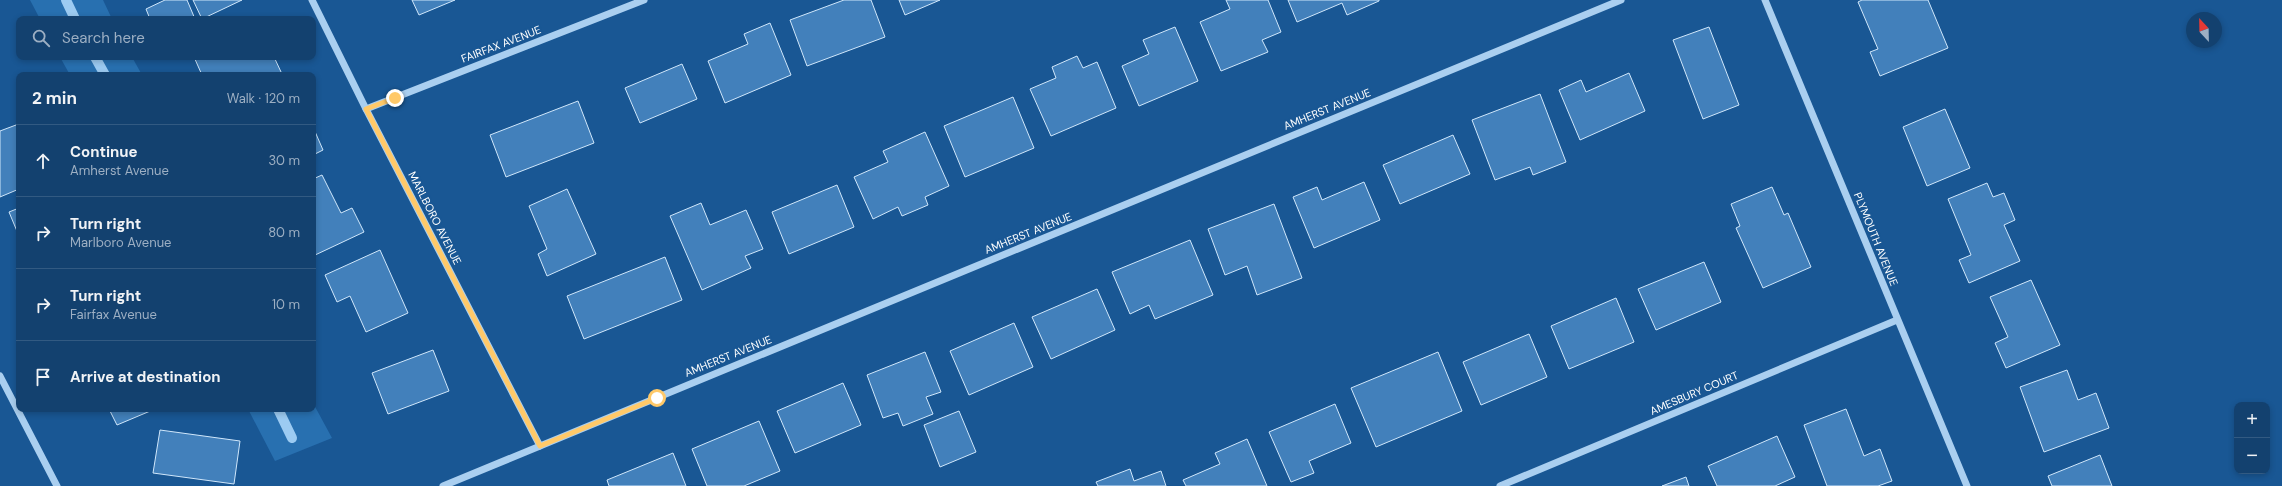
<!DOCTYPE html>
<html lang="en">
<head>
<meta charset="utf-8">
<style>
	body { margin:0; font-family:"DM Sans",sans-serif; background:#1c4874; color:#f1f3f6 }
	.controls { position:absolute; right:12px; bottom:12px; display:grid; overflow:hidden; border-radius:8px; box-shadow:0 2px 6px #0003 }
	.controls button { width:36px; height:36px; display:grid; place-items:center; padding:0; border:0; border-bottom:1px solid #325a82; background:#13416f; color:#f1f3f6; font:20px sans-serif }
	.compass { position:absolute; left:2186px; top:12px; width:36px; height:36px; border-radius:50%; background:#13416f; box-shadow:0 2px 6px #0003; rotate:338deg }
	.stop { position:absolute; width:12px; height:12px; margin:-9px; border:3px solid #ffc969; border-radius:50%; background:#fff }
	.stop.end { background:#ffc969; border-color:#fff; box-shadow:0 1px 4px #0008 }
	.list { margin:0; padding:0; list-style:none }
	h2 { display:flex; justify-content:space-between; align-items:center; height:52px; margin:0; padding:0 16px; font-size:17px }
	h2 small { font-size:13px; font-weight:400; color:#9dafc3 }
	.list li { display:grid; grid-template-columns:26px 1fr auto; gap:12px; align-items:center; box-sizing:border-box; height:72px; padding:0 16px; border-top:1px solid #325a82 }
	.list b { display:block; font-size:15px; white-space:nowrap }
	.list p { margin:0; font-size:13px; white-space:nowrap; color:#9dafc3 }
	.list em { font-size:13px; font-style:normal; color:#9dafc3 }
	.icon { flex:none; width:22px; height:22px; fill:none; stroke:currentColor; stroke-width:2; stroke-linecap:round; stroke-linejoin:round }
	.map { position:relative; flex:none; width:2282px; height:486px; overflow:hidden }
	.search { position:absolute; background:#13416f; box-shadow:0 2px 6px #0003; left:16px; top:16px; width:300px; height:44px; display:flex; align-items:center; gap:10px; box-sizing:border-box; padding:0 14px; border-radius:8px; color:#9dafc3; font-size:15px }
	.panel { position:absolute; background:#13416f; box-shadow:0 2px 6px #0003; left:16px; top:72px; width:300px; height:340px; border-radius:8px }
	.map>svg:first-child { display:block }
	.green { fill:#2870b0 }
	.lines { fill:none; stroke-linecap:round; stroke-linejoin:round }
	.stream { stroke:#9ccbf2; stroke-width:10 }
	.building { fill:#4280bb; stroke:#d0e7fb }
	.minor { stroke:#aacff0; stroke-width:7 }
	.route { stroke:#ffc969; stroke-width:5 }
	.labels { text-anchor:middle; stroke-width:4; stroke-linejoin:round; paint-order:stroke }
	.street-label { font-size:11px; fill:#fff; stroke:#195794 }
</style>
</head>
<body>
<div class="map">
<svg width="2282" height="486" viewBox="0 0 2282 486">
	<rect width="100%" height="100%" fill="#195794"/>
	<g class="green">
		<path d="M30,0H103L112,19H40Z"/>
		<path d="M60,57H132L142,75H70Z"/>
		<path d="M313,403L332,438L275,461L248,409H313Z"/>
	</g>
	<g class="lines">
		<g class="stream">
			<path d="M66,0L75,19"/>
			<path d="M95,57L105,75"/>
			<path d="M278,409L292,438"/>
		</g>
	</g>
	<g class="building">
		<path d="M165,0H187L195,19H150L146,9Z"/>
		<path d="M193,0H242L202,19Z"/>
		<path d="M412,0H455L419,15Z"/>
		<path d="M844,0H871L885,37L807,66L790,20Z"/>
		<path d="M899,0H940L905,15Z"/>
		<path d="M1226,0H1268L1281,32L1262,40L1268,52L1221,71L1200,22L1230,9Z"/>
		<path d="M1288,0H1379V1L1347,15L1342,3L1297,22Z"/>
		<path d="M1862,0H1928L1948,48L1880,76L1870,52L1878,49L1858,2Z"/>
		<path d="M770,23L791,75L725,103L708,61L748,44L744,34Z"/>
		<path d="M1175,27L1198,81L1139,106L1122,66L1149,54L1143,40Z"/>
		<path d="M1709,27L1739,105L1703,119L1673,40Z"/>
		<path d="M1077,56L1083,68L1097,62L1116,108L1051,136L1030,89L1056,78L1052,67Z"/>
		<path d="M194,57H274L282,74L202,75Z"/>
		<path d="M682,64L697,99L640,123L625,88Z"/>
		<path d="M1629,73L1645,111L1580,140L1559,90L1581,80L1586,92Z"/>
		<path d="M1540,94L1566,162L1533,175L1530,167L1495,180L1472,120Z"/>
		<path d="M1013,97L1034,148L965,177L944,126Z"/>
		<path d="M578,101L594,143L506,177L490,135Z"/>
		<path d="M1945,109L1970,168L1927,186L1903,127Z"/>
		<path d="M16,125L19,132V189L0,197V131Z"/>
		<path d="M313,127L323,150L313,155Z"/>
		<path d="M925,132L949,186L925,197L928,205L902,216L898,207L873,219L854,177L888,162L883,151Z"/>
		<path d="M1453,135L1470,174L1400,204L1383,165Z"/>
		<path d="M322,175L341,213L352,208L364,232L313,256V179Z"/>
		<path d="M1364,182L1380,220L1314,248L1293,197L1317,187L1322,200Z"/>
		<path d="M1987,183L1993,197L2004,193L2015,220L2004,225L2020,261L1969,283L1959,260L1971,255L1948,199Z"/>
		<path d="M837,185L854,227L789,254L772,212Z"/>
		<path d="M1772,187L1784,215L1788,213L1811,267L1763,288L1736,228L1740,226L1731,204Z"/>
		<path d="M567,189L596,254L547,276L538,254L547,249L529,206Z"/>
		<path d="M701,203L710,225L746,210L763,249L745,256L751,268L702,290L670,216Z"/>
		<path d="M1274,204L1302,278L1257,295L1247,266L1225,275L1208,229Z"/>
		<path d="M19,208V236L9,212Z"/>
		<path d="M1190,240L1213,295L1155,319L1149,305L1130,314L1112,272Z"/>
		<path d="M380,250L408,313L366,332L350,296L337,302L325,275Z"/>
		<path d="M665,257L682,300L584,339L567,296Z"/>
		<path d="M1704,262L1721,302L1656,330L1638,289Z"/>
		<path d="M2031,280L2060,345L2006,368L1995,343L2008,337L1990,297Z"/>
		<path d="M1097,289L1115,330L1051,359L1032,317Z"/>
		<path d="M1616,298L1634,342L1569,369L1551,326Z"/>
		<path d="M1014,323L1033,367L969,395L950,351Z"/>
		<path d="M1529,334L1547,377L1481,405L1463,362Z"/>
		<path d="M433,350L449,391L388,414L372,373Z"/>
		<path d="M925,352L941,392L926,397L933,414L903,426L898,413L883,418L867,375Z"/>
		<path d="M1438,352L1462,411L1376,447L1351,388Z"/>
		<path d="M2067,370L2078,400L2096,393L2109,428L2044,452L2020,387Z"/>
		<path d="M843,383L861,425L795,453L777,411Z"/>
		<path d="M1335,404L1351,443L1309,461L1314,473L1291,482L1269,432Z"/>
		<path d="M109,409H155L117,425Z"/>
		<path d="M1846,409L1864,456L1880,449L1892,481L1878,486H1827L1804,425Z"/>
		<path d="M959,411L976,452L940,467L924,425Z"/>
		<path d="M759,421L780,471L744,486H707L692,449Z"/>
		<path d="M160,430L240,441L234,484L153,473Z"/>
		<path d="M1777,436L1795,477L1775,486H1717L1708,466Z"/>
		<path d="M1247,439L1267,486H1186L1183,480L1220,464L1215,453Z"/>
		<path d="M673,453L686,486H609L607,480Z"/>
		<path d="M2100,455L2112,486H2052L2048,476Z"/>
		<path d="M1130,469L1134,481L1161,471L1166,486H1098L1096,482Z"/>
		<path d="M1686,477L1689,486H1662Z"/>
	</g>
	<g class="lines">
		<g class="minor">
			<path d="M312,0L366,109L540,446"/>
			<path d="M1765,0L1967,486"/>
			<path d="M366,109L644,0"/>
			<path d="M0,376L57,486"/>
			<path d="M443,486L1621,0"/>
			<path d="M1500,486L1897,320"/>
		</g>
	</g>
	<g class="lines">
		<path class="route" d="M395,98L366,109L540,446L657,398"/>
	</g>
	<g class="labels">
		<g class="street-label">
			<text transform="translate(501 44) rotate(-21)" y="4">FAIRFAX AVENUE</text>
			<text transform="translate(1327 109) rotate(-22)" y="4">AMHERST AVENUE</text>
			<text transform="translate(435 218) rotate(63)" y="4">MARLBORO AVENUE</text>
			<text transform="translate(1028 233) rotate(-22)" y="4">AMHERST AVENUE</text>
			<text transform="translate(1876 239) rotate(68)" y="4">PLYMOUTH AVENUE</text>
			<text transform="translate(728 356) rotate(-22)" y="4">AMHERST AVENUE</text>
			<text transform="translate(1694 393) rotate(-23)" y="4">AMESBURY COURT</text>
		</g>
	</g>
</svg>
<div class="controls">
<button>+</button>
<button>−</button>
</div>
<svg class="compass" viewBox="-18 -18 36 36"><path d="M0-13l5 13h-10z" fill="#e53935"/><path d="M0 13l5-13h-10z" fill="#9dafc3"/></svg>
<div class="stop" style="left:657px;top:398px"></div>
<div class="stop end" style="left:395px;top:98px"></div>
<div class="search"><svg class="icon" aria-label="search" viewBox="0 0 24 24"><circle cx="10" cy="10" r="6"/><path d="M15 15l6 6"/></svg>Search here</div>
<section class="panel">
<h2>2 min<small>Walk · 120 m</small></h2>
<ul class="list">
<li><svg class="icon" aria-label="ahead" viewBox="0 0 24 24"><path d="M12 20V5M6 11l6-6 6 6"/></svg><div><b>Continue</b><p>Amherst Avenue</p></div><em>30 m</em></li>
<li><svg class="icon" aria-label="right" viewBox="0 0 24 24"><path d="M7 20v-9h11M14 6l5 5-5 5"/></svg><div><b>Turn right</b><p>Marlboro Avenue</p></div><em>80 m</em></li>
<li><svg class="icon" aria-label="right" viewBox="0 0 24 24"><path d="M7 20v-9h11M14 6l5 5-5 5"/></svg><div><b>Turn right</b><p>Fairfax Avenue</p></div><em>10 m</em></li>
<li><svg class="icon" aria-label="arrive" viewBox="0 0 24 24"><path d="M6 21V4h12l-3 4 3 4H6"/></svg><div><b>Arrive at destination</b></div></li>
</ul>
</section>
</div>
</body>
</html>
